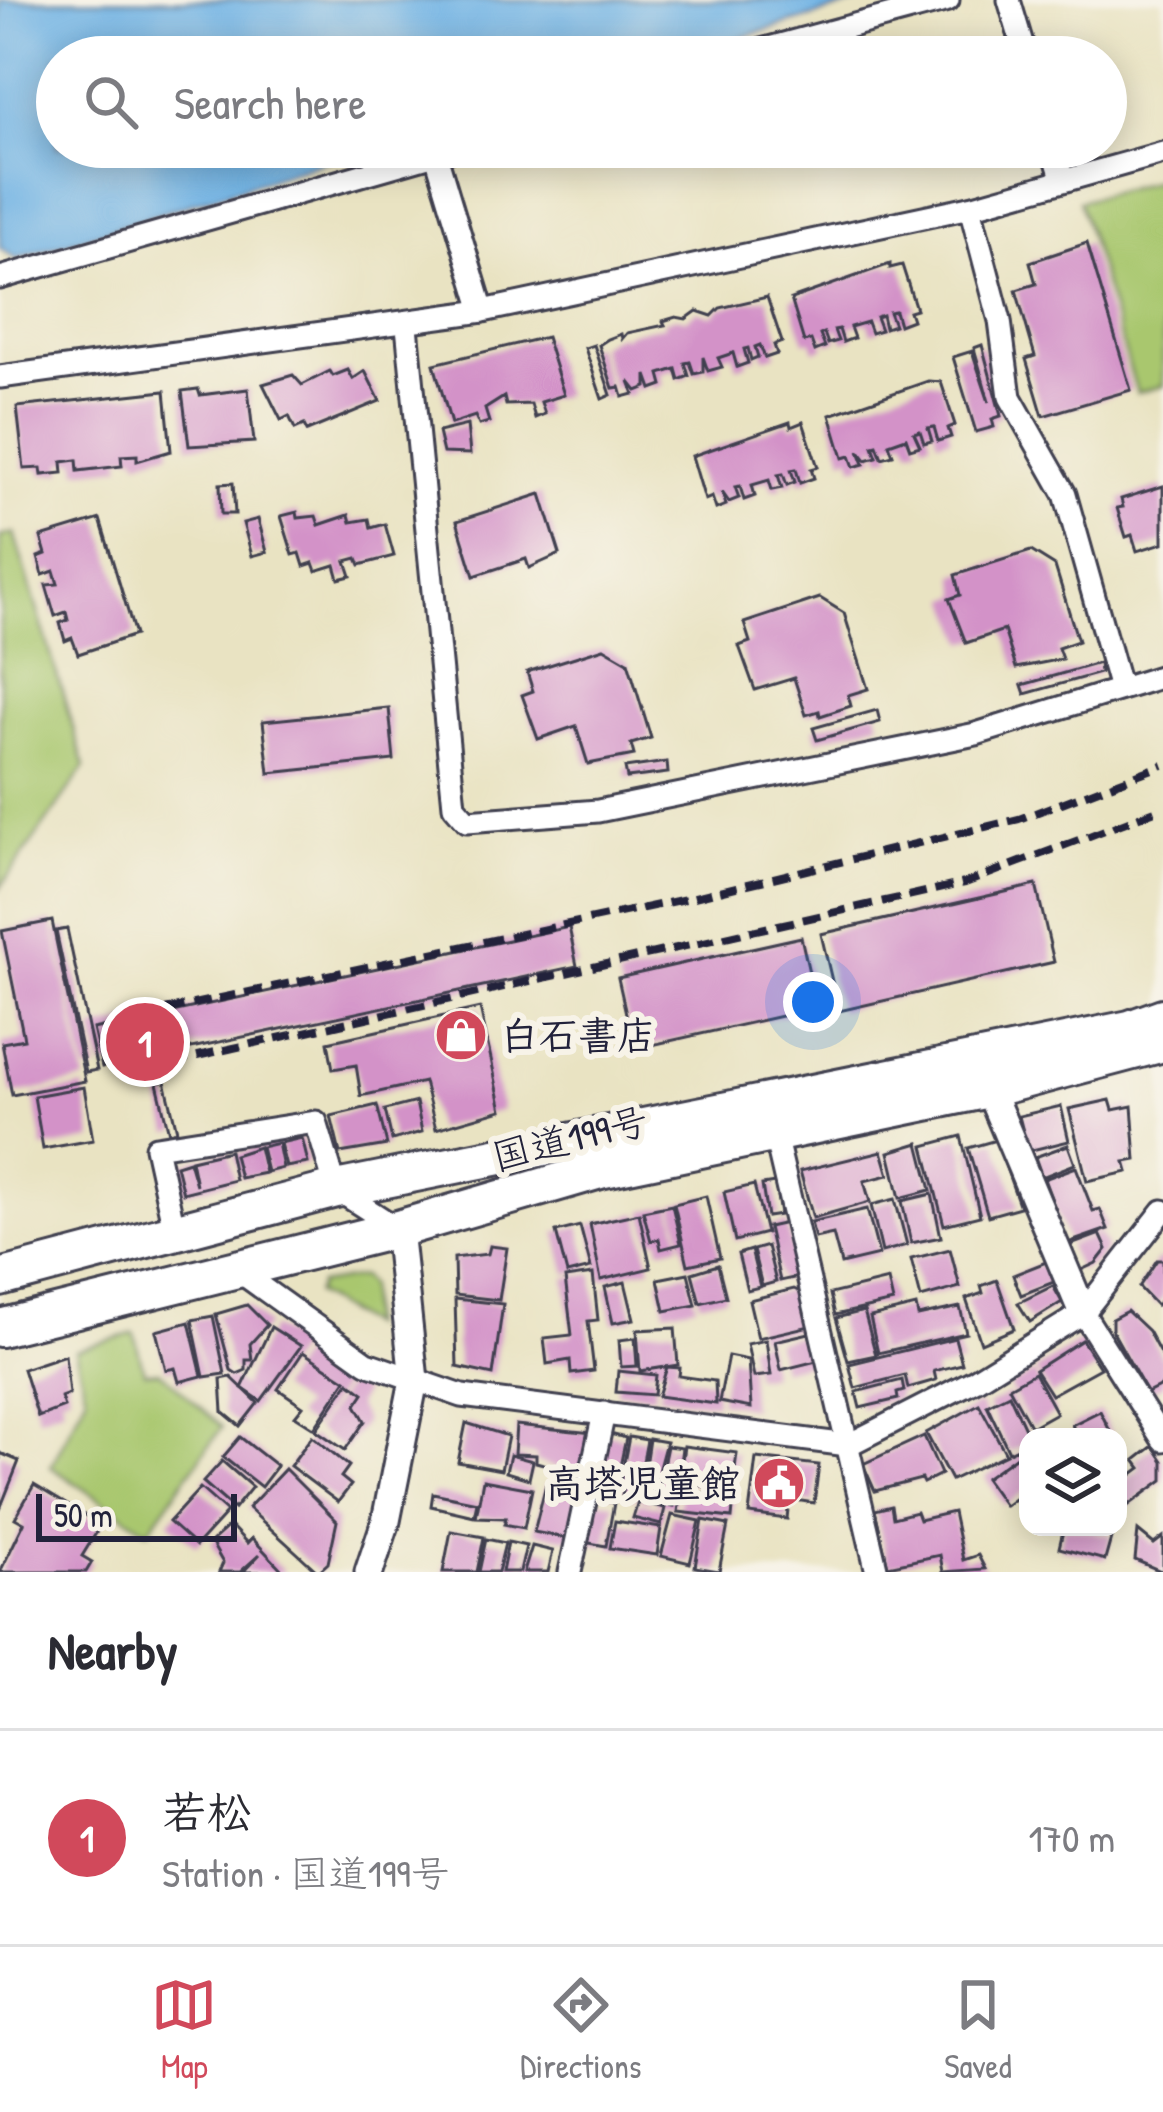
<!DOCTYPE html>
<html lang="en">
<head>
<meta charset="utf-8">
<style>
	body { margin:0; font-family:"Patrick Hand","Klee One",sans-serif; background:#f2f2f3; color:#2b2b33 }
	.controls { position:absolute; right:36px; bottom:36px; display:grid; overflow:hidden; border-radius:24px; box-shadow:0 6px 30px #0003 }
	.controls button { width:108px; height:108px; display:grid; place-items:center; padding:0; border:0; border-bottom:3px solid #e1e1e2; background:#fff; color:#2b2b33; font:60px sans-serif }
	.scale { position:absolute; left:36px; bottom:30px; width:201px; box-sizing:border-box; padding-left:12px; border:6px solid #22223b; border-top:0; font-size:33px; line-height:42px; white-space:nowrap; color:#22223b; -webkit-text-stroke:9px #f7f3e8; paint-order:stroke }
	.you { position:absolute; left:813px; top:1002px; width:42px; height:42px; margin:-30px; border:9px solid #fff; border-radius:50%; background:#1a73e8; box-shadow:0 0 0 18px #1a73e833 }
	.badge { display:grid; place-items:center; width:78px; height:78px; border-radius:50%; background:#d1495b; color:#fff; font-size:39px; font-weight:700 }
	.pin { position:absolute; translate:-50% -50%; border:6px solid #fff; box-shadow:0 3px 12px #0006 }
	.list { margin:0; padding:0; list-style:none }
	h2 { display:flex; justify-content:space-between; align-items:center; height:156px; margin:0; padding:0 48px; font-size:51px }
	h2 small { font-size:39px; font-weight:400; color:#7c7c81 }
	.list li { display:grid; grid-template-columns:78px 1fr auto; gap:36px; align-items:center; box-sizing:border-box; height:216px; padding:0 48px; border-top:3px solid #e1e1e2 }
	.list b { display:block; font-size:45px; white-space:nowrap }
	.list p { margin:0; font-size:39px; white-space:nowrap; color:#7c7c81 }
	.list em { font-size:39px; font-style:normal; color:#7c7c81 }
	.icon { flex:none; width:66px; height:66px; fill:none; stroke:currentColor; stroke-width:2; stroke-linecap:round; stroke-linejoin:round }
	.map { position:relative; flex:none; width:1163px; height:1572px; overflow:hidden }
	.search { position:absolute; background:#fff; box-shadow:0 6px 30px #0003; left:36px; right:36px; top:36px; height:132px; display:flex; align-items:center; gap:30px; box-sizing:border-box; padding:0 42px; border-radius:66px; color:#7c7c81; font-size:45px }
	.sheet { height:372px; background:#fff }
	nav { display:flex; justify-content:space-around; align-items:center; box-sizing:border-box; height:168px; border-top:3px solid #e1e1e2; background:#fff; font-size:33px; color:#7c7c81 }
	nav a { display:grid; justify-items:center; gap:6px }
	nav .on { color:#d1495b }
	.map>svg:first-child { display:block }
	.green { fill:#a9c76e; stroke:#667454; stroke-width:3 }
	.water { fill:#70b2e4; stroke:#496a90; stroke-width:3 }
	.building { fill:#d392c8 }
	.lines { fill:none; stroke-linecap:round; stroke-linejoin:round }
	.minor-casing { stroke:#403f4f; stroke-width:27 }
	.tertiary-casing { stroke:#403f4f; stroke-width:33 }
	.trunk-casing { stroke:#403f4f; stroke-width:42 }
	.minor { stroke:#fff; stroke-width:21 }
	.tertiary { stroke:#fff; stroke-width:27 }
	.trunk { stroke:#fff; stroke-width:36 }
	.rail { stroke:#22223b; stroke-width:8; stroke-dasharray:18 9; stroke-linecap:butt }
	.labels { text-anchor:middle; stroke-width:12; stroke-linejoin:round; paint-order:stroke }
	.poi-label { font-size:39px; font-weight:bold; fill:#22223b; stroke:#f7f3e8; text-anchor:start }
	.street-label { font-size:39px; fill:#22223b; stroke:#f7f3e8 }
</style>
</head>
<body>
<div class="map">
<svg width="1163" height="1572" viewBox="0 0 1163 1572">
	<rect width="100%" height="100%" fill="#f7f3e8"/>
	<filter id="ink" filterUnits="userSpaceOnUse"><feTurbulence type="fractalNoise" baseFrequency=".00833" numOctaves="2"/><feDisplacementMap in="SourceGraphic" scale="24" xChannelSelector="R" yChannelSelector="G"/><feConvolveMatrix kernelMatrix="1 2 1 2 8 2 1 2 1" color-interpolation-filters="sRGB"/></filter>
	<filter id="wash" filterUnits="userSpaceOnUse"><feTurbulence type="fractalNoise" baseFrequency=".004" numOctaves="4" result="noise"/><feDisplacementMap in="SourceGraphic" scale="48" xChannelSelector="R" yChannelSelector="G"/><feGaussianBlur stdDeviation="2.7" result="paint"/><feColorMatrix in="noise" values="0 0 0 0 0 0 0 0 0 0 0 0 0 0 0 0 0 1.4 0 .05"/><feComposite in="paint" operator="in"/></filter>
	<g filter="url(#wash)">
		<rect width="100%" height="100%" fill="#e9e3c2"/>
		<g class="green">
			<path d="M1163,178V386L1137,393L1079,201Z"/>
			<path d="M14,533L85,767L0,888V537Z"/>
			<path d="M361,1277L368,1286V1326L315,1294L319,1284Z"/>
			<path d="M134,1333L144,1372L160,1371L222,1427L148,1531L51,1467L86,1396L75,1350Z"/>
		</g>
		<path class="water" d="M0,0H869L675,57H57V147H369L16,259L0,248Z"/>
		<g id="blocks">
			<g class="building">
				<path d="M1087,243L1131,390L1043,416L1026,359L1035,356L1016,290L1036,284L1030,262Z"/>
				<path d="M890,264V268L902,265L916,309L909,311L912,320L899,325L895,311L889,312L894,325L885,328L882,315L876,317L881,330L871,333L867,322L850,327L854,338L843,342L839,329L834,330L838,341L828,344L824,333L820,335L825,347L815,351L811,340L804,342L791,299Z"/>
				<path d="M767,297L782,342L774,345L777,354L765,358L760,345L755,347L758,357L751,360L748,348L744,349L748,363L737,367L733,353L718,358L722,367L708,371L703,357V372L694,374L690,362L685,363L689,376L679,380L676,369L660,374L663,385L652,389L647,375V387L637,391L629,381L634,394L623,397L620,387L613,388L599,345L608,339L621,334L622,339L627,333L665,325L663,321L676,317L686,319L697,311L712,316L720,308Z"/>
				<path d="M546,337L564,395L541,402L545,414L535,418L531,404L506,405L504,397L485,409L489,422L479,425L475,416L451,424L434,364Z"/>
				<path d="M594,345L611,395L602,399L585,348Z"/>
				<path d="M982,345L1001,416L992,419L994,427L976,432L953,357L972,351L989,402L974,348Z"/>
				<path d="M348,370L353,379L365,371L380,401L307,431L304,425L295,429L289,416L281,420L263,384L293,375L302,385L330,371L333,376Z"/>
				<path d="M928,381L941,382L955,425L948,428L951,437L938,441L934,427L928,428L932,441L924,443L920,431L914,433L920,446L910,449L906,438L889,444L893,455L882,458L877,445L873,446L877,457L866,460L859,451L864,464L854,467L850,456L843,458L830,415Z"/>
				<path d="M198,389L200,395L248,389L254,442L189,446L182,391Z"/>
				<path d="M165,391L171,451L137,461V455L121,456L122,466L78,471L77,460L62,462L63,473L42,475L41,468L24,469L17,407Z"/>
				<path d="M790,422L791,427L803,422L818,467L811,469L814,478L800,483L796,469L791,470L795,482L787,485L783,474L778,475L782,488L772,490L769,480L752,485L755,496L744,500L740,486L735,487L739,498L729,502L722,492L726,505L716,509L712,497L705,500L692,456Z"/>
				<path d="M467,425L470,454L443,453L438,432Z"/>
				<path d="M233,483L235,514H221L220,484Z"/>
				<path d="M1163,486V543L1137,551L1132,535L1126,537L1117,508L1123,507L1121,499Z"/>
				<path d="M541,494L560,554L529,568L526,559L474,576L457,521Z"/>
				<path d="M297,512L298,518L316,516L319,525L349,515L351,522L369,519L371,528L385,524L394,556L360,565L357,558L346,561L351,576L339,579L335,565L316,571L313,563L304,566L300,553L293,555L281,516Z"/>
				<path d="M100,519L135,635L78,654L72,638L65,641L60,623L68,620L66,612L55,616L46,585L58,584L54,571L43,575L38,557L46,554L41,537Z"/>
				<path d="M258,519L267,552L252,556L243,523Z"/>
				<path d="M1031,551L1055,566L1078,641L1058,648L1062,659L1016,668L1004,630L966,643L949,599L960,595L955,575Z"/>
				<path d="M820,598L844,613L868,689L848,695L851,706L820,716L819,711L806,715L794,678L755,690L739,646L750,642L744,623Z"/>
				<path d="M604,648L628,662L651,738L631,744L634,755L588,764L576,726L538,739L522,695L533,691L527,672Z"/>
				<path d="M1099,663L1100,673L1025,694L1022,685Z"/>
				<path d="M389,708L394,760L269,773L263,721Z"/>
				<path d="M877,710L880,722L817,740L813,728Z"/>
				<path d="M667,762L668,773L627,778L625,768Z"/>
				<path d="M1036,885L1054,962L839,1011L821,934Z"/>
				<path d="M52,921L85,1081L12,1095L2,1043L24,1039L2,931Z"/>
				<path d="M569,927L577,966L102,1067L93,1029Z"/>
				<path d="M67,929L97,1070L86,1072L56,931Z"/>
				<path d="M801,937L817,1008L634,1049L618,978Z"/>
				<path d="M480,1008L502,1110L436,1129L424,1082L361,1096L356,1065L333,1069L328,1042Z"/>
				<path d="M165,1081L177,1131L169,1133L157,1083Z"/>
				<path d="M84,1087L93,1140L43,1149L34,1096Z"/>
				<path d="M1110,1100L1113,1110L1132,1106L1136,1160L1125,1162L1128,1172L1087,1181L1069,1109Z"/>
				<path d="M416,1102L422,1132L392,1140L385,1110Z"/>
				<path d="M377,1105L387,1145L340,1153L331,1116Z"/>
				<path d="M1061,1106L1069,1141L1028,1151L1019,1116Z"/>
				<path d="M961,1136L980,1216L944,1225L924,1146Z"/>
				<path d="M302,1138L308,1163L286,1167L280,1143Z"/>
				<path d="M996,1140L1020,1207L988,1216L968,1148Z"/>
				<path d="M278,1143L283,1168L267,1172L261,1147Z"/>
				<path d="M919,1143L931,1190L900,1198L889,1152Z"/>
				<path d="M1068,1145L1075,1164L1042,1177L1035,1157Z"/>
				<path d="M259,1147L265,1173L240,1178L234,1155Z"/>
				<path d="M229,1151L235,1180L183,1193L176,1165L189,1161L196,1185L191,1160Z"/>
				<path d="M882,1151L889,1175L864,1181L870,1202L813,1218L800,1171Z"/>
				<path d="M1076,1167L1093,1211L1100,1209L1108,1229L1068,1243L1044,1179Z"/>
				<path d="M775,1183L780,1215L767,1217L762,1185Z"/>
				<path d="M754,1185L766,1233L735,1241L724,1192Z"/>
				<path d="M932,1194L941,1237L911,1243L902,1201Z"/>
				<path d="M706,1196L720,1258L688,1265L674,1204Z"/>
				<path d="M895,1199L907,1245L882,1252L871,1205Z"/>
				<path d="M672,1205L681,1244L661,1249L659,1239L651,1241L643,1211Z"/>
				<path d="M867,1209L879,1255L841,1264L833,1234L815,1238L811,1222Z"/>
				<path d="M639,1213L651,1268L601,1280L590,1224Z"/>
				<path d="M786,1223L798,1277L780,1281L768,1227Z"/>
				<path d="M580,1226L591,1268L567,1274L556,1232Z"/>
				<path d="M1100,1234L1107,1249L1096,1263L1079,1271L1068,1246Z"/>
				<path d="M490,1246L507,1248L499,1300L455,1295L454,1258L488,1254Z"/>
				<path d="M767,1246L776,1282L762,1286L753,1250Z"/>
				<path d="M950,1249L960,1287L921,1298L911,1259Z"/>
				<path d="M751,1250L760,1287L747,1290L738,1254Z"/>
				<path d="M1157,1260H1163V1298L1156,1305L1139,1287Z"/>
				<path d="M1046,1262L1054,1282L1021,1295L1013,1275Z"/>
				<path d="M718,1265L726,1297L700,1303L692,1273Z"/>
				<path d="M688,1273L696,1305L665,1311L658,1279Z"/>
				<path d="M593,1274L598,1320L588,1321L594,1371L571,1374L570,1360L547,1364L544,1338L572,1335L565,1278Z"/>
				<path d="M888,1280L893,1302L835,1315L830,1294Z"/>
				<path d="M997,1280L1014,1329L981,1343L966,1299L983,1293L981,1286Z"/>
				<path d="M625,1282L634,1319L613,1323L605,1287Z"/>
				<path d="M1053,1286L1062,1302L1030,1322L1018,1303Z"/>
				<path d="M794,1289L802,1293L810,1326L758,1338L749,1300Z"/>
				<path d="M455,1299L503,1304L493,1375L457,1367Z"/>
				<path d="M247,1305L267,1325L250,1344L252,1360H246V1370L237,1374L231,1370L216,1314Z"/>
				<path d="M916,1306L918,1316L960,1307L966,1333L878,1353L870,1317Z"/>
				<path d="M864,1311L876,1355L848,1361L836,1318Z"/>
				<path d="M1127,1311L1148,1331L1163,1359V1385L1147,1393L1112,1330V1319Z"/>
				<path d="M213,1316L225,1374L204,1377L192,1320Z"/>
				<path d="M189,1322L202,1376L179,1382L175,1368L166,1370L156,1331Z"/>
				<path d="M271,1327L301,1346L261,1401L242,1388Z"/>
				<path d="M675,1328L678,1365L640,1371L637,1330Z"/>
				<path d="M809,1333L817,1361L781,1370L775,1341Z"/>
				<path d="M635,1338L637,1366L621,1367L619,1340Z"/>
				<path d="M955,1338L962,1364L934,1371L936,1380L908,1388L905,1375L855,1388L849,1364Z"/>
				<path d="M766,1340L771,1375L754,1377L747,1344Z"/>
				<path d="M1082,1340L1100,1368L1051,1395L1035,1370Z"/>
				<path d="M303,1352L346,1380L314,1428L295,1416L303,1406L278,1389Z"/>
				<path d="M65,1355L69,1394L61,1397L64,1407L38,1417L23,1369Z"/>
				<path d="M728,1356L748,1360L751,1408L719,1402Z"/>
				<path d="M667,1367L680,1368L679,1376L715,1381L716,1404L658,1396Z"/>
				<path d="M618,1371L656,1375L654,1395L616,1392Z"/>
				<path d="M1034,1373L1056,1413L1031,1427L1009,1387Z"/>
				<path d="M231,1377L258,1403L240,1426L223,1412L221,1379Z"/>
				<path d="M902,1380L904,1391L897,1393L898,1399L860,1408L856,1392Z"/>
				<path d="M349,1382L364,1393L356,1405L365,1421L345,1450L316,1430Z"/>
				<path d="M1009,1394L1028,1435V1443L1009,1452L987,1405Z"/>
				<path d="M979,1404L1006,1454L951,1480L926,1433Z"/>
				<path d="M1100,1411L1113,1437H1078L1072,1425Z"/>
				<path d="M466,1423L508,1436L501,1470L458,1462Z"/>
				<path d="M516,1425L593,1433L584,1488L556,1484L559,1468L536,1462V1455L514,1454Z"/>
				<path d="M606,1433L626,1438L614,1495L594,1491Z"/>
				<path d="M312,1436L349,1466L341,1477L351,1485L338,1502L290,1466Z"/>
				<path d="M924,1436L941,1474L923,1483L921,1479L875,1491L863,1464Z"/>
				<path d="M240,1437L277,1466L261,1487L223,1457Z"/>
				<path d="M629,1437L647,1440L636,1499L622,1496L625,1484L620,1483Z"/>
				<path d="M649,1439L666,1442L650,1501L640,1499Z"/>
				<path d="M667,1446L682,1448L674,1506L655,1503Z"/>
				<path d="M684,1446L737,1453L732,1492L679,1481Z"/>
				<path d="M1153,1446L1163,1461V1480L1118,1513V1485L1141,1468L1135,1460Z"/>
				<path d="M1025,1450L1028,1489L1005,1506L985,1478Z"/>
				<path d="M0,1453L19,1461L0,1509Z"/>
				<path d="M510,1455L533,1461L529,1479L506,1472Z"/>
				<path d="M756,1458L819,1465L814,1503L789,1499L787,1519L749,1514Z"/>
				<path d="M222,1461L252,1487L234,1509L203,1482Z"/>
				<path d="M285,1469L337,1521L328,1563L318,1572L248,1508Z"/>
				<path d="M483,1480L532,1489L524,1528L504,1524L506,1518L476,1517Z"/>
				<path d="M546,1484L582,1493L571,1539L534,1532Z"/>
				<path d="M34,1485L101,1525L82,1556L92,1562L86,1572H0L24,1523L15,1518Z"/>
				<path d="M200,1488L227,1512L196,1546L169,1522Z"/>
				<path d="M681,1491L734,1496L732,1518L678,1512Z"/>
				<path d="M433,1493L477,1502L474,1516L431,1506Z"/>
				<path d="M592,1499L614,1503L606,1546L584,1542Z"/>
				<path d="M638,1502L665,1508L661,1525L633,1518Z"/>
				<path d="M891,1506L893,1518L916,1512L919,1520L953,1512L963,1560L978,1555L985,1569L943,1572L940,1555L888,1566L875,1510Z"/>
				<path d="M672,1515L700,1521L690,1563L661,1556Z"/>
				<path d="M703,1520L728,1525L719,1571L695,1567Z"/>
				<path d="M615,1521L661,1528L657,1555L610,1548Z"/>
				<path d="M230,1525L247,1543L252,1538L284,1572H243L260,1554L240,1572H219L223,1563L211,1542Z"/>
				<path d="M1064,1527L1112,1535L1105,1560L1059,1548Z"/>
				<path d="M451,1531L484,1537L477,1572H443Z"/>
				<path d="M1138,1531L1154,1544L1163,1537V1572L1135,1560Z"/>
				<path d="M486,1539L505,1543L498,1572H479Z"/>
				<path d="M508,1542L526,1546L520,1572H502Z"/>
				<path d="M532,1546L553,1551L548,1572H524Z"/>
			</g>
		</g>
	</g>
	<g filter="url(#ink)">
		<use href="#blocks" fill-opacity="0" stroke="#403f4f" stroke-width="3"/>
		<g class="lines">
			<g class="minor-casing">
				<g id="minor">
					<path d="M1009,0L1026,57"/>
					<path d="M735,57L948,0"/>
					<path d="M1053,147L1062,178"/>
					<path d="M436,155L483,311"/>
					<path d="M970,207L1000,321L1010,397L1065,494L1120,689"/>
					<path d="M0,278L460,147"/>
					<path d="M407,326L454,806L467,821L598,811L976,734L1163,676"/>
					<path d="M0,377L483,311L970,207L1163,153"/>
					<path d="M775,1135L877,1572"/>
					<path d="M175,1233L156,1147L316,1122L336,1189L398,1229"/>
					<path d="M233,1267L367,1363L462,1396L848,1445L975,1380L1083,1313L1163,1211"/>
					<path d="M1083,1313L1163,1440"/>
					<path d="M570,1572L604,1413"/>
				</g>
			</g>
			<g class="tertiary-casing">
				<g id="tertiary">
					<path d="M989,1089L1083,1313"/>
					<path d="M369,1572L386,1521L414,1380L398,1229"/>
				</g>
			</g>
			<g class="trunk-casing">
				<g id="trunk">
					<path d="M0,1278L336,1189L1130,1029L1163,1017"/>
					<path d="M0,1328L398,1229L600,1170L989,1089L1163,1043"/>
				</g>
			</g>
			<use href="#minor" class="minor"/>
			<use href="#tertiary" class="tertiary"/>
			<use href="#trunk" class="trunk"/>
			<g class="rail">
				<path d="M113,1021L686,899L1019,819L1163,765"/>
				<path d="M118,1074L965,883L1163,808"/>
			</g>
		</g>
	</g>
	<defs>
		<g id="shop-disc" transform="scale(2.7)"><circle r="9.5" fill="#d1495b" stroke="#f7f3e8"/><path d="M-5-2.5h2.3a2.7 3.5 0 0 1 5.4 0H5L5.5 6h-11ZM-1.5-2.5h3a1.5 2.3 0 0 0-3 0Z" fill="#fff"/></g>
		<g id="civic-disc" transform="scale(2.7)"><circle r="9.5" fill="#d1495b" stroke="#f7f3e8"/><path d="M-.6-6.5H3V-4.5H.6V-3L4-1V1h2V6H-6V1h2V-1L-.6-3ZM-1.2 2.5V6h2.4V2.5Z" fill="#fff"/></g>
	</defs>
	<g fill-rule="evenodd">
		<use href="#shop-disc" x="461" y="1035"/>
		<use href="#civic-disc" x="779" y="1483"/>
	</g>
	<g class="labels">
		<g class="poi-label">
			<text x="500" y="1049">白石書店</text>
			<text x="740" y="1497" text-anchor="end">高塔児童館</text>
		</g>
		<g class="street-label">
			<text transform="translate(570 1138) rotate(-14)" y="14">国道199号</text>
		</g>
	</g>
</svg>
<div class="controls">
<button><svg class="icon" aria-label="layers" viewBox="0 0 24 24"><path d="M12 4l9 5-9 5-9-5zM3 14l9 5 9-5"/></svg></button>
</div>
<div class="scale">50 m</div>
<div class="you"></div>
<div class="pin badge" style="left:145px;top:1042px">1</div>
<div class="search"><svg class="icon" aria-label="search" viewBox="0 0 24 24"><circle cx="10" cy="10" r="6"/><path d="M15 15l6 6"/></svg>Search here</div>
</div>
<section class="sheet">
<h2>Nearby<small></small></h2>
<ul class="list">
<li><span class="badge">1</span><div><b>若松</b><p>Station · 国道199号</p></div><em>170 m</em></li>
</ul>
</section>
<nav>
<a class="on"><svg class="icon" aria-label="map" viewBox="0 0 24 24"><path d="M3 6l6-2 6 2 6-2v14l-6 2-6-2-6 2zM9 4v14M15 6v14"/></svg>Map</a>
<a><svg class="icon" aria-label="directions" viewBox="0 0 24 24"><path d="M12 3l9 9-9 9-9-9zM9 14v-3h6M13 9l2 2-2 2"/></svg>Directions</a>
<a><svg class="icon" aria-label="saved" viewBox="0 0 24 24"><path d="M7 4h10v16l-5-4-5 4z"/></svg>Saved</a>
</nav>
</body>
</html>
